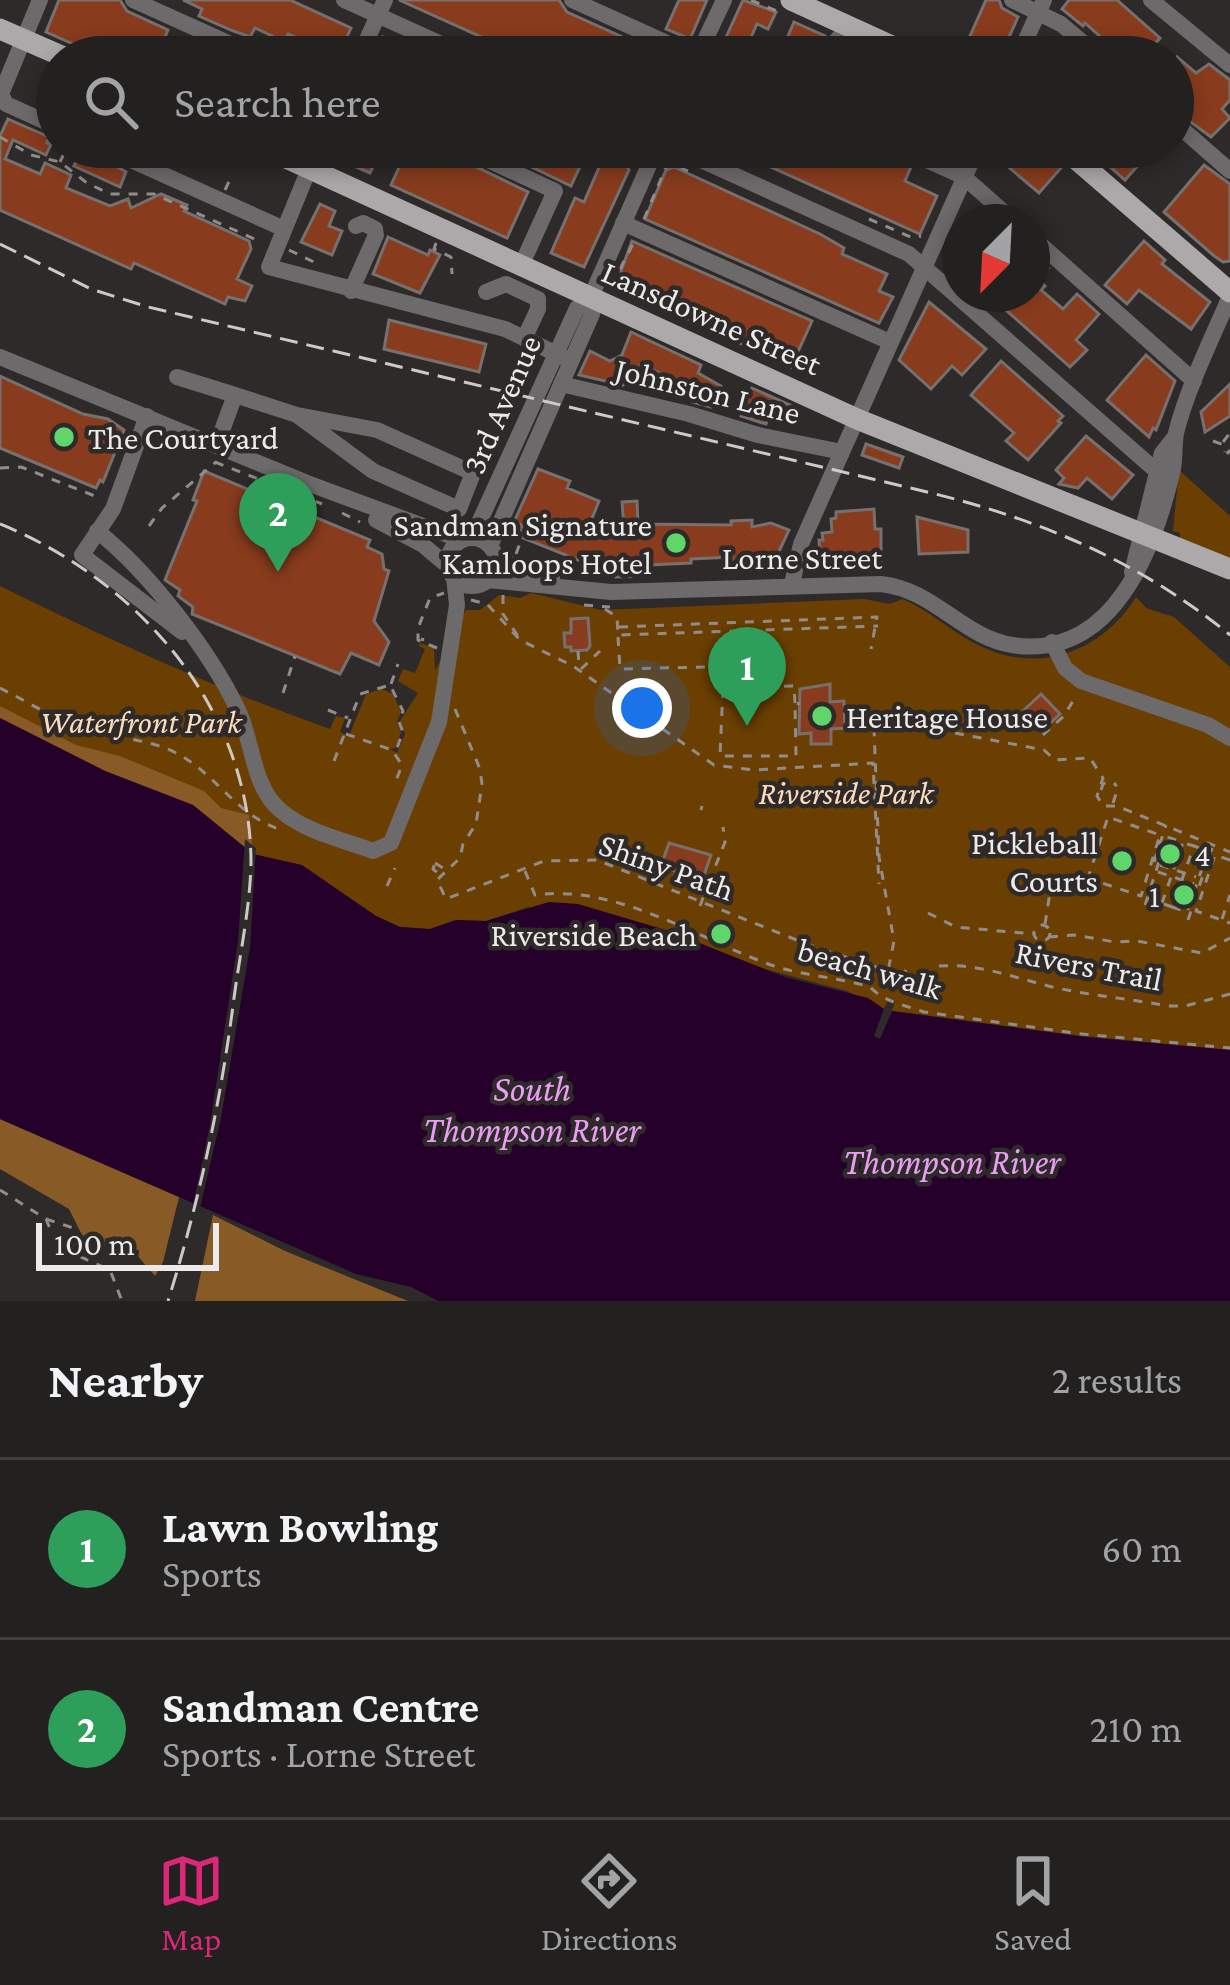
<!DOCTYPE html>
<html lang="en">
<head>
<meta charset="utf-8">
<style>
	body { margin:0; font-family:"Crimson Pro",serif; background:#2b2829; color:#f1f3f6 }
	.compass { position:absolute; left:942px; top:204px; width:108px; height:108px; border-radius:50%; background:#232020; box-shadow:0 6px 18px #0003; rotate:204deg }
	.scale { position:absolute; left:36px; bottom:30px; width:183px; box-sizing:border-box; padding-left:12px; border:6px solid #edeaea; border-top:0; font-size:33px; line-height:42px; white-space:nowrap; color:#edeaea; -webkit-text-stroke:9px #2f2a2a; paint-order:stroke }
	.you { position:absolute; left:642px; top:708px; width:42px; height:42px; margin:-30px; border:9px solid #fff; border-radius:50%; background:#1a73e8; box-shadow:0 0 0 18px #1a73e833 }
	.badge { display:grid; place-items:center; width:78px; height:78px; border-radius:50%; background:#db2777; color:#fff; font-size:39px; font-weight:700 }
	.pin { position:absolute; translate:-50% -99px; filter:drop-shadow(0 3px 6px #0008) }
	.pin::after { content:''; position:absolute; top:63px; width:42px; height:36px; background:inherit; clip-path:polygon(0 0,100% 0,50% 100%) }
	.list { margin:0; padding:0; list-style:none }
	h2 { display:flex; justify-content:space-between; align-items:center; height:156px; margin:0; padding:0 48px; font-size:51px }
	h2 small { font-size:39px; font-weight:400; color:#a3a3a5 }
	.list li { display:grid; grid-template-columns:78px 1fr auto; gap:36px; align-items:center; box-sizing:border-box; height:180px; padding:0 48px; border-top:3px solid #403e3e }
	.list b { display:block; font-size:45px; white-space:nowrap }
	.list p { margin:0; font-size:39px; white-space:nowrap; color:#a3a3a5 }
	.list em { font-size:39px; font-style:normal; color:#a3a3a5 }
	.icon { flex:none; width:66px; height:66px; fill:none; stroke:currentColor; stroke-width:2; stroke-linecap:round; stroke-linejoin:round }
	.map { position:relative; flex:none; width:1230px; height:1301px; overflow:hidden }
	.search { position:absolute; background:#232020; box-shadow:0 6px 18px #0003; left:36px; right:36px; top:36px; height:132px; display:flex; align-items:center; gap:30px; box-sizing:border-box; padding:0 42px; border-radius:66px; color:#a3a3a5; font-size:45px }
	.sheet { height:516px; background:#232020 }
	nav { display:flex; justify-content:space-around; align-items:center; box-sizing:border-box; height:168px; border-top:3px solid #403e3e; background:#232020; font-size:33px; color:#a3a3a5 }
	nav a { display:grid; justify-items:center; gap:6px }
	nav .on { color:#db2777 }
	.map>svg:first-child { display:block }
	.green { fill:#6b3f01 }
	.forest { fill:#885a25 }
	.water { fill:#25002b }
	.pier { fill:#2f2a2a }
	.building { fill:#883b1d; stroke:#76706f; stroke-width:3 }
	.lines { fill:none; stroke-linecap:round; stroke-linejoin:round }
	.path { stroke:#918d8d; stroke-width:3; stroke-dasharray:9 9; stroke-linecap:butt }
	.minor { stroke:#6c6a6b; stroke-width:16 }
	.major { stroke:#ada8aa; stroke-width:21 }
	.rail { stroke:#cdc9c9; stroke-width:3; stroke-dasharray:18 9; stroke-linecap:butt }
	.poi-dot { fill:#60d56b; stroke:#2f2a2a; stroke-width:4.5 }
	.labels { text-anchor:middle; stroke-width:9; stroke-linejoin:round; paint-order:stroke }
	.street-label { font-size:33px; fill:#edeaea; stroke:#2f2a2a }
	.poi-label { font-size:33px; fill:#edeaea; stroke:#2f2a2a; text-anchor:end }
	.park-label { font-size:33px; font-style:italic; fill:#fddcbb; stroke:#2f2a2a }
	.water-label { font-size:36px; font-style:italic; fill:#e99df4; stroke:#2f2a2a }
</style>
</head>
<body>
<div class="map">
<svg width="1230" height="1301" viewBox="0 0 1230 1301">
	<rect width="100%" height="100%" fill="#2f2a2a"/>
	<g class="green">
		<path d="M1179,470L1230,516V559L1180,538V533L1173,531Z"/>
		<path d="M0,586C108,639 216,689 330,729L336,716L345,718L340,732L349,736L366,694L382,689L393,694L401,712L397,722L401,733L395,748L390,749L397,753L405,734L400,721L418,693L398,681L403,669L415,673L425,649L419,646L420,643L434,648L435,671L466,610H480L499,595L520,598L531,593L601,610L864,599L890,604L902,599C929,610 949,630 974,643C1034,676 1101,654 1136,597L1146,608L1174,617L1230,667V1050L1074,1035L893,1011L881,1040L895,1002L889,998L884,1009L847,991L754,966L685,937L528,907L486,921L456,920L430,929L400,927L376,916L302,866L253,854L193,805L105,771L0,718Z"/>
	</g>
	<g class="forest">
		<path d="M0,706L76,745L120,756L204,791L221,808L249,815L253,854L193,805L105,771L0,718Z"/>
		<path d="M0,1119L179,1197L163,1262L155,1276L124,1240L90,1251L69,1209L0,1169Z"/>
		<path d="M213,1215L285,1251L408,1301H195Z"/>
	</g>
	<path class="water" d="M0,718L105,771L193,805L253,854L302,865L376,916L400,927L430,929L456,920L486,921L549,902L578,904L669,931L785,977L868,998L884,1009L874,1036L880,1039L892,1011L1085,1037L1230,1050V1301H438L411,1287L356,1274L0,1119Z"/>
	<path class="pier" d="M245,839L256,848L250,947L221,1118L199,1212L192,1209L210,1125L238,941Z"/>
	<g class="building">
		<path d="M59,0H120L127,11L168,30L156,57H119L83,40L80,47L46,32Z"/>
		<path d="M183,0H290L351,28L338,57H308L313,45L288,34L277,57H272L267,47L272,36L255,28L250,37L231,30L199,16L202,9Z"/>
		<path d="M399,0H559L567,12L667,57H526Z"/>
		<path d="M679,0H707L690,39L666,29Z"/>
		<path d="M743,0L776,12L768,29L757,24L742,57H717Z"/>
		<path d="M986,0H999L1002,8L1018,17L1000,57H969L962,54Z"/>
		<path d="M1069,0H1117L1160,38L1143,57H1123L1085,23L1083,26L1062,9Z"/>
		<path d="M794,22L825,36L824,46L832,53H841L848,46L872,57H779Z"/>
		<path d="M383,37L426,57H374Z"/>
		<path d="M1177,57L1196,73L1209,64L1230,80V100L1222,109L1230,118L1211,137L1173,109V62Z"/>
		<path d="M8,119L49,137L47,143L51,144L46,155L13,140L5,159L40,174L45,163L71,175L66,188L110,206L128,199L131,208L161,194L187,205L184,211L249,241L251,249L237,279L252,286L245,301L228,297L225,304L134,263L131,269L0,210V136Z"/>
		<path d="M335,147H435L528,192L507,238L391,185L401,163L379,153L370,173L331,156Z"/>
		<path d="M490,147H589L571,186Z"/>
		<path d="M608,147L621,149L629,170L584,267L551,253L575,198L584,202Z"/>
		<path d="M726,147H862L885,157L887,153L911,167L905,181L937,196L920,234Z"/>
		<path d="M995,147H1037L1061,168L1039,193L992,153Z"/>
		<path d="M1088,147H1154L1125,180Z"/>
		<path d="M87,150L126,172L120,187L74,166L79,155L84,157Z"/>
		<path d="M1204,165L1230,184V261L1223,262L1213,255L1164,212Z"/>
		<path d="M674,167L820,234L844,248L842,254L887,274L879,291L893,297L879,323L645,219L666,170Z"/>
		<path d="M320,204L335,211L329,226L342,231L332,255L301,242Z"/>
		<path d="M388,237L428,255L430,250L440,255L420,293L373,274Z"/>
		<path d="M632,241L812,321L791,367L622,288L621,271Z"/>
		<path d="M1144,241L1165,260L1162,264L1210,302L1191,329L1139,290L1127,304L1105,285Z"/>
		<path d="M1032,254L1048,268L1037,279L1045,286L1041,290L1063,309L1077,294L1099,314L1076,340L1087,350L1070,367L988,294H1032Z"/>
		<path d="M929,302L986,349L962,375L952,366L931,389L899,360Z"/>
		<path d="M389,320L486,344L479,372L384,349Z"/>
		<path d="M631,332L701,365L698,373L721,386L711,407L692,402L694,396L689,393L692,386L640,365L623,385L579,375L590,351L610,361L622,355Z"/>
		<path d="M1146,355L1175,381L1156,430L1153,428L1149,437L1107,400Z"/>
		<path d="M1001,361L1063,416L1058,421L1061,423L1028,460L1006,441L1014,433L971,395Z"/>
		<path d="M0,376L83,414L108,419L124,430L103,482L100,480L96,488L0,448Z"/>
		<path d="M1230,384V416L1205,432L1201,412Z"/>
		<path d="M752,388L792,406L784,423L768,419L766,424L741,416Z"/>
		<path d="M1086,436L1133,475L1112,499L1087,478L1078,488L1059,484L1064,478L1056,470Z"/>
		<path d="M866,444L903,457L899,468L862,455Z"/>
		<path d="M538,469L570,481L567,488L599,501L591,521L608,528H624L622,502L637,501L638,524L731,525V521L752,520V527L771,523L789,530L775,560L732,563V557L691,559V563L649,565L650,576L616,577L615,567L598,568L518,536L522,525L514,522Z"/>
		<path d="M204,471L370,540L367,547L382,554L384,569L389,571L374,621L389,642L379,665L351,653L340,674L192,614L193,607L178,596L180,590L165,580L197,501L193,500Z"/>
		<path d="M874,509L875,529H881V561L820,564L819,540H823L822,533L832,532L831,519L836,518V512Z"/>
		<path d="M917,517L968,530V552L919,554Z"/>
		<path d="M588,618L590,646L587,650L571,651V647H565L564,633H571V619Z"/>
		<path d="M830,684V702L844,701L845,728L831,729V744H811V733L799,734L800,689Z"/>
		<path d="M1041,694L1060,714L1042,731L1023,711Z"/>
		<path d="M669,843L711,855L702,881L661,866Z"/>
	</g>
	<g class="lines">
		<g class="path">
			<path d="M751,0L777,11"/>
			<path d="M1052,36L1055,57"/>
			<path d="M0,137L31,155L60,162L87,183L110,194H154L259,241"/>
			<path d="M635,147L642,153"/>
			<path d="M60,162L67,147"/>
			<path d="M225,190L232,175"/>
			<path d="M644,219L666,167L673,165L688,171"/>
			<path d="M869,219L913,238L921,236"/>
			<path d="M436,243L434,249L451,257L452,274"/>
			<path d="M289,250L318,264"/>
			<path d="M620,269L633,244"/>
			<path d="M1213,441L1224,445L1225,452"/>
			<path d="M1223,442L1230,433"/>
			<path d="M1227,454L1230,450"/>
			<path d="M215,462L322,504"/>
			<path d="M0,468L21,467L100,498"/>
			<path d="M342,513L360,522"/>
			<path d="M149,526L162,508L216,462"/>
			<path d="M516,554L522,538"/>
			<path d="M503,595V614L520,639"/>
			<path d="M471,600L487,604L520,640L573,666L714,765L754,770L873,763L879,884"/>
			<path d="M584,605L610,607"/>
			<path d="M605,609L617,617L618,635L878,626"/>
			<path d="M619,627L877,617L871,649"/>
			<path d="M618,637L620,669L706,667"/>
			<path d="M421,639L424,640"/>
			<path d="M437,648L418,640V628L430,598L444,593"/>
			<path d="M578,651L579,665"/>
			<path d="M581,669L600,651"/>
			<path d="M391,684L398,664"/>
			<path d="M0,688C28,702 56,720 85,729C116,739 147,738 176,753C217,774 236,816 282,830"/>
			<path d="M283,693L295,656"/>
			<path d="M795,703L794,686L723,687L720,756H796L795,703L800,704"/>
			<path d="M455,709L480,769L482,784L476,824L463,844L460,858L437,880L446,899L544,861L597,860L809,945L888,971L894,941L879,857L874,728L918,726L1044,750L1055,760L1090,758L1103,778L1097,796L1103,806H1117L1230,852"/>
			<path d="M328,710L348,718"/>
			<path d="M346,734L392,750L402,765L394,786"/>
			<path d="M1043,735L1064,716L1077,694"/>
			<path d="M334,761L360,694L390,685L403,711L399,722L403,732L395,753"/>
			<path d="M1101,790L1103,784L1112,780"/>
			<path d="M1113,803L1118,788L1114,783"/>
			<path d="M701,810L702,806"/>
			<path d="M1230,860L1215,855L1196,911L1230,923"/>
			<path d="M643,861L708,885L725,842L723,827"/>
			<path d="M1154,862L1166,825"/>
			<path d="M435,863L443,868L438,873L433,869Z"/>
			<path d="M1160,865L1196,877"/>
			<path d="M525,871L535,895C618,884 696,938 771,965C803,976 837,977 870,987C886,1003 905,1005 924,1012L1082,1034L1230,1048"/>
			<path d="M1158,872L1194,884"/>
			<path d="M387,886L395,868"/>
			<path d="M1091,887L1093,880L1141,896L1160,835L1108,817L1088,878L1093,880"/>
			<path d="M1164,904L1172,907L1194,846L1187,844"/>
			<path d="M1145,905L1167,837L1183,842L1162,903L1147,898"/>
			<path d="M700,906L707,887"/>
			<path d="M1172,907L1187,912L1208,851L1194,846"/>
			<path d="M928,913L956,927L1034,934"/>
			<path d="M1222,919L1230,895"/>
			<path d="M1188,920L1212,848"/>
			<path d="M1045,924L1051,886"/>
			<circle cx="1042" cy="933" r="8"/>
			<path d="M1049,937L1074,935L1115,942L1137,941L1202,953L1230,938"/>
			<path d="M939,966C980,963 1017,979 1057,988C1094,996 1131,999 1168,1006H1185L1230,994"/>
			<path d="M895,988L906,970"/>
			<path d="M0,1190L46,1219L55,1241L67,1251L110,1270L122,1301"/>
			<path d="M46,1219L73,1228L87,1257"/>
		</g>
		<g class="minor">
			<path d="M40,0L1,94L6,104L57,127"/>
			<path d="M133,0L259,57"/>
			<path d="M344,0L470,57"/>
			<path d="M572,0L698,57"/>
			<path d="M1012,0L1061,24L1100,57"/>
			<path d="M1151,0L1230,65"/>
			<path d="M836,41L849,27"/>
			<path d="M359,57L385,0"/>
			<path d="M697,57L724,0"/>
			<path d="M1018,57L1044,0"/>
			<path d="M1173,121L1230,171"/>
			<path d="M102,147L282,228"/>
			<path d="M318,147L269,267L505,329L571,361"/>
			<path d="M460,147L555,191L521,266"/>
			<path d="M672,147L909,254L1161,475V490"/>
			<path d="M898,147L964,177L1015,222"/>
			<path d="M623,223L890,342"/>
			<path d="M1032,237L1194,381"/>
			<path d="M351,291L376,235L375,229L363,223L356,226"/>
			<path d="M486,292L506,284L538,299V309L525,337"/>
			<path d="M0,357L307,483L461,540"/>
			<path d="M177,377L235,395"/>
			<path d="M561,384L689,414L758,435L842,452"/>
			<path d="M147,416L113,509L82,555L182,632"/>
			<path d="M217,444L235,395L297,415L373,471L459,509L473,473L377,430L297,415"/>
			<path d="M376,520L423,545L449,567"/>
			<path d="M97,531C148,571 210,651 238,710C252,739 252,779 274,804C297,830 341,839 373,851L391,843L439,722L457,605L454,577"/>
			<path d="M472,538L577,308L590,299L657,147"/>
			<circle cx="472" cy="562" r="24"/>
			<path d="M490,546L592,314L590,299"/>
			<path d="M496,556L513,566L552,578"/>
			<path d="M1132,572L1162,453L1174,438"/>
			<path d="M488,580L611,592L881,584C935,590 962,637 1012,645C1114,661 1155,547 1173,469C1175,457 1174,444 1176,433C1188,386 1211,341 1230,296"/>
			<path d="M792,584L801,544L978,147"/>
			<path d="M1052,642L1065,668L1081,681L1208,725L1230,738"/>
		</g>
		<g class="major">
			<path d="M791,0L916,57"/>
			<path d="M0,29L64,57"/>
			<path d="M262,147L857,419L1230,569"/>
			<path d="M1062,147L1230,292"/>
		</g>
		<g class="rail">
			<path d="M0,244L91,289L148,307L923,491C1037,518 1139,561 1230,635"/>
			<path d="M0,524C138,580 251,709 251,863C250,908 240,953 234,998C221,1101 199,1202 168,1301"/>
		</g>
	</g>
	<g class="poi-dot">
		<circle cx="64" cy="437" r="12"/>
		<circle cx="676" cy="543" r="12"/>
		<circle cx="822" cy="716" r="12"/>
		<circle cx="1170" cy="854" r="12"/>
		<circle cx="1122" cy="861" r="12"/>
		<circle cx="1184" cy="895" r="12"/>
		<circle cx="721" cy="934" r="12"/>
	</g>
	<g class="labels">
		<g class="street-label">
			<text transform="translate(712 317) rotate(24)" y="12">Lansdowne Street</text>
			<text transform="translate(708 390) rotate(14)" y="12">Johnston Lane</text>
			<text transform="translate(501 404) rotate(-66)" y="12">3rd Avenue</text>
			<text x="802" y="569">Lorne Street</text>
			<text transform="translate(667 866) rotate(20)" y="12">Shiny Path</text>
			<text transform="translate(1089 965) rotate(11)" y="12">Rivers Trail</text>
			<text transform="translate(870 968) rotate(16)" y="12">beach walk</text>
		</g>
		<g class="poi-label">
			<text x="88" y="449" text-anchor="start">The Courtyard</text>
			<text x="652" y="536">Sandman Signature<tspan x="652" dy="38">Kamloops Hotel</tspan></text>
			<text x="846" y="728" text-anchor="start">Heritage House</text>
			<text x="1098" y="854">Pickleball<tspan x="1098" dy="38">Courts</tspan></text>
			<text x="1194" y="866" text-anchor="start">4</text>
			<text x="1160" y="907">1</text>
			<text x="697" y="946">Riverside Beach</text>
		</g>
		<g class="park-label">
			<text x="141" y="733">Waterfront Park</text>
			<text x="846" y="804">Riverside Park</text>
		</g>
		<g class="water-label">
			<text x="532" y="1101">South<tspan x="532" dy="41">Thompson River</tspan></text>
			<text x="952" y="1174">Thompson River</text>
		</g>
	</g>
</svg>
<svg class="compass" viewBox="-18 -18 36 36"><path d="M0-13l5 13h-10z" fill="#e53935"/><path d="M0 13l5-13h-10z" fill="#a3a3a5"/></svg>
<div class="scale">100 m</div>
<div class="you"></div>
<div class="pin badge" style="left:747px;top:726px;background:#2e9e5b">1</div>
<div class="pin badge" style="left:278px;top:572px;background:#2e9e5b">2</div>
<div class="search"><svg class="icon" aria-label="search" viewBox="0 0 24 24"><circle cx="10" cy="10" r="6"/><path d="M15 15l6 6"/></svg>Search here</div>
</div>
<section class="sheet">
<h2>Nearby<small>2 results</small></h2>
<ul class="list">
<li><span class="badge" style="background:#2e9e5b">1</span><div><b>Lawn Bowling</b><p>Sports</p></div><em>60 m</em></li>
<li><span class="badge" style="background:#2e9e5b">2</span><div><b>Sandman Centre</b><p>Sports · Lorne Street</p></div><em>210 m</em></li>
</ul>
</section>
<nav>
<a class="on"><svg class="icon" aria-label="map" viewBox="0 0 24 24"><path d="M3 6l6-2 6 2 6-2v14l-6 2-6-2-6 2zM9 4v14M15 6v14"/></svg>Map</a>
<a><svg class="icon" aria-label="directions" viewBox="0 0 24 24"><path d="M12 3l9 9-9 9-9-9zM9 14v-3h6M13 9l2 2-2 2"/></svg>Directions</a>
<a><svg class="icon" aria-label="saved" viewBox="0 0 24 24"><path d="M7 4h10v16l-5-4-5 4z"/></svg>Saved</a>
</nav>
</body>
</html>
